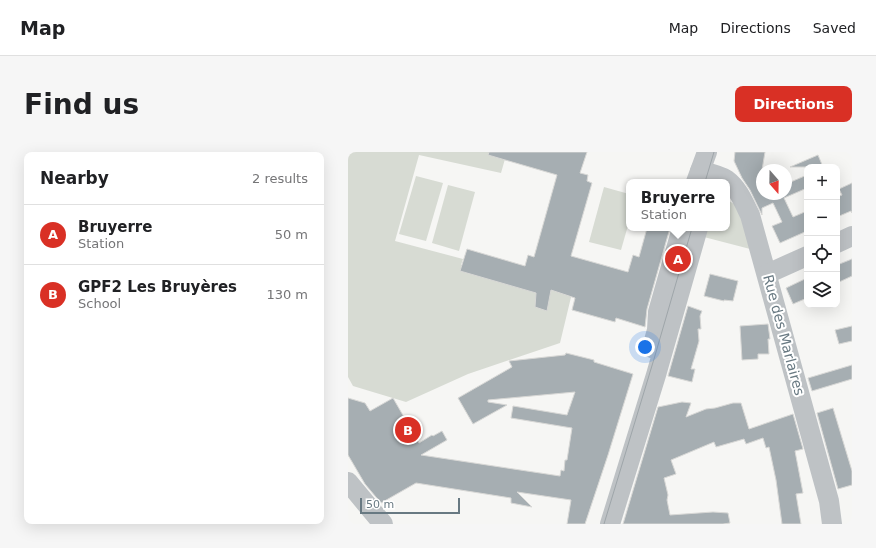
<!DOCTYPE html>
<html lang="en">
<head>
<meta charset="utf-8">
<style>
	body { margin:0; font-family:"DejaVu Sans",sans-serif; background:#f6f6f6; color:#202124 }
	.controls { position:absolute; right:12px; top:12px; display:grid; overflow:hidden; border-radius:8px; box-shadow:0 4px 16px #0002 }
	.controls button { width:36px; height:36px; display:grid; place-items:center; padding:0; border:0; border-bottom:1px solid #e0e0e0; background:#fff; color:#202124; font:20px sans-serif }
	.compass { position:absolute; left:408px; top:12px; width:36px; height:36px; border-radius:50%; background:#fff; box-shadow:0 4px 16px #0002; rotate:160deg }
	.scale { position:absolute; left:12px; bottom:10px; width:100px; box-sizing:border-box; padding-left:4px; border:2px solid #687982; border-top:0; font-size:11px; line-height:14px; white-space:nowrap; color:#687982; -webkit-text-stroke:3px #fff; paint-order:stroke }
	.you { position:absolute; left:297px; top:195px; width:14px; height:14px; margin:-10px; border:3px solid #fff; border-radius:50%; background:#1a73e8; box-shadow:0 0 0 6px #1a73e833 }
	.badge { display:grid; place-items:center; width:26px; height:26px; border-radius:50%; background:#d93025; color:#fff; font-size:13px; font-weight:700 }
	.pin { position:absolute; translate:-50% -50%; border:2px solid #fff; box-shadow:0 1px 4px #0006 }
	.popup { position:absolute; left:278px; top:27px; width:104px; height:52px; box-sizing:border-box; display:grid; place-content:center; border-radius:8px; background:#fff; filter:drop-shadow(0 1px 3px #0005); font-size:13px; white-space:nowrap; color:#757577 }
	.popup b { font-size:15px; color:#202124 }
	.popup::after { content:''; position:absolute; left:50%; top:100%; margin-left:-8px; border:8px solid transparent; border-top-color:#fff }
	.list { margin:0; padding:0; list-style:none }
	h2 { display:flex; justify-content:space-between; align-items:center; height:52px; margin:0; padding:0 16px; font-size:17px }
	h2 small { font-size:13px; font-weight:400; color:#757577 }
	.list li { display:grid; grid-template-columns:26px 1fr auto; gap:12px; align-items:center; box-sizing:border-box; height:60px; padding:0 16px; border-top:1px solid #e0e0e0 }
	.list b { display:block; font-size:15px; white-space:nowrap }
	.list p { margin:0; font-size:13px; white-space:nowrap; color:#757577 }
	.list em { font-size:13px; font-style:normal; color:#757577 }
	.icon { flex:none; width:22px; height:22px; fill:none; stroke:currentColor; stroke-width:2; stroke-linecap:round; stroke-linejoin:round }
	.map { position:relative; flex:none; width:504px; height:372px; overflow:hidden; border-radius:8px }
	header { display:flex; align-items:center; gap:24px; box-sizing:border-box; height:56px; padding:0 20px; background:#fff; border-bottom:1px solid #e0e0e0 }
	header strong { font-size:19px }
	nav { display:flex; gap:22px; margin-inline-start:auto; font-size:14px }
	.intro { display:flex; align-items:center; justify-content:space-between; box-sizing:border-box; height:96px; padding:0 24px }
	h1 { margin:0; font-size:28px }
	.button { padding:10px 18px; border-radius:8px; background:#d93025; color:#fff; font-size:14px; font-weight:700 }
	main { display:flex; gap:24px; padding:0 24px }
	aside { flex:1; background:#fff; border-radius:8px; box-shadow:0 4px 16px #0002 }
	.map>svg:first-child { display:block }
	.green { fill:#d7dbd3 }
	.building { fill:#a6aeb2; stroke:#d8d8d6 }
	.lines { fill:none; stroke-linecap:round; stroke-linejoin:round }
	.minor { stroke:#bec2c5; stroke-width:20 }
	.tram { stroke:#9ea5a9; stroke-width:1 }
	.labels { text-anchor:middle; stroke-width:4; stroke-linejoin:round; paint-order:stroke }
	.street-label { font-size:14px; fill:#687982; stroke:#fff }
</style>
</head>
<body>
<header>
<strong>Map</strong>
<nav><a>Map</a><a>Directions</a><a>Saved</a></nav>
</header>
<div class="intro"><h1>Find us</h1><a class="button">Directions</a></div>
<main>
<aside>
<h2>Nearby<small>2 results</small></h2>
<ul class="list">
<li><span class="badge">A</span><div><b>Bruyerre</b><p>Station</p></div><em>50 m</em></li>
<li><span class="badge">B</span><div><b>GPF2 Les Bruyères</b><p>School</p></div><em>130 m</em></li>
</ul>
</aside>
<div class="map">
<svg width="504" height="372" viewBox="0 0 504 372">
	<rect width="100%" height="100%" fill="#f6f6f4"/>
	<g class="green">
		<path d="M0,0H159L153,21L71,3L47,89L115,107L113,113L190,136L224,141L212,191L120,222L58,250L5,234L0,225Z"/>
		<path d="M68,24L95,31L78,89L51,82Z"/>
		<path d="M100,33L127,40L111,99L84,91Z"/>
		<path d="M256,35L281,42V70L273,98L241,90Z"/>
		<path d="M379,48L390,54L406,98L352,84L354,76H379Z"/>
	</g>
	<g class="building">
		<path d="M141,0H239L232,21L240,23L239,29L244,31L223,104L280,120L285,103L291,105L299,76H322L299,157L297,175L268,166L267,170L224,158L227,146L203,138L199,159L187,155L188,141L112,119L119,97L177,114L180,103L186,105L209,23L140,3Z"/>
		<path d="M387,0H417L414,18V42H438V32L459,23V36L436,46L445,65L459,59V79L432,91L424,74L434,70L425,51L414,56V63L402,38L394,26L386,9Z"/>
		<path d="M470,3L475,15H442Z"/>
		<path d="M504,31V61L503,59L489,65V45L494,43L491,37Z"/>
		<path d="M504,107V124L489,131V113Z"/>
		<path d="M362,122L390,129L385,149L376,148V149L356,144Z"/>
		<path d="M459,126V146L445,152L438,136Z"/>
		<path d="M340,154L354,159L352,164L353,177H350L351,189L343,217H347L344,230L320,224Z"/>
		<path d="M420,172L422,187H420L421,202H410V207L394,208L392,174Z"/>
		<path d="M504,174V189L491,192L487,178Z"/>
		<path d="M218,201L246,208V210L285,222L260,303L237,372H219L223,348L169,340L184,355L163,351V346L68,331L33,351L17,332L0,303V246L17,251L22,259L45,246L71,291L84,283L85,284L94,279L99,288L73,303L212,324L213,318L216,319L217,308H219L224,276L163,266L165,254L219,263L227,240L140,248V250L159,253L125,272L110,246L164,215L161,209L217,203Z"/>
		<path d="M504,213V227L464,239L460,226Z"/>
		<path d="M334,250L343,251L338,265L358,257L367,256L385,251H393L401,277L445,262L455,297L447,299L455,341L448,342L453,372H434L428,328L421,295L418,296L415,286L398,292L396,287L368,295L366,290L323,308L328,322L316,326L320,343L319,348L322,363L365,360L380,361L382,371L375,372H275L310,255Z"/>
		<path d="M485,256L504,319V333L490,337L469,261Z"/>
	</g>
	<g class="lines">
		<g class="minor">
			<path d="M352,19C361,21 371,23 379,28C390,36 396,51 402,63L481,349L484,372"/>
			<path d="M348,30L359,0"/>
			<path d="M489,91L504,84"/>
			<path d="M419,122L459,104"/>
			<path d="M304,196L309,178L310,160L334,76"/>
			<path d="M0,330L35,372"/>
			<path d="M262,372L308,223L350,76"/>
		</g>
		<g class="tram">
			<path d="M357,30L366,0"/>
			<path d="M256,372L306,207L344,76"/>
		</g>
	</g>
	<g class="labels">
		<g class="street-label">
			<text transform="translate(436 183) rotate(75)" y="5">Rue des Marlaires</text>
		</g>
	</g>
</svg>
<div class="controls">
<button>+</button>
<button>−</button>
<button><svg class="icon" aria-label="locate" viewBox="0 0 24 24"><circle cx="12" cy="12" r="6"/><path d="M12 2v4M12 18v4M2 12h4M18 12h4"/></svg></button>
<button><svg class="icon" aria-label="layers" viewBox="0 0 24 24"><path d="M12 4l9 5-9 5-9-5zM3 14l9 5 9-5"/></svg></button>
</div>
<svg class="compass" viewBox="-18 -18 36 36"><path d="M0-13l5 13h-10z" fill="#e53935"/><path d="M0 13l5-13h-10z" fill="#757577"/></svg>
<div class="scale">50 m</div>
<div class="you"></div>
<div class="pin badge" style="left:330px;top:107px">A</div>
<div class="popup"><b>Bruyerre</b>Station</div>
<div class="pin badge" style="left:60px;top:278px">B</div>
</div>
</main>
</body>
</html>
